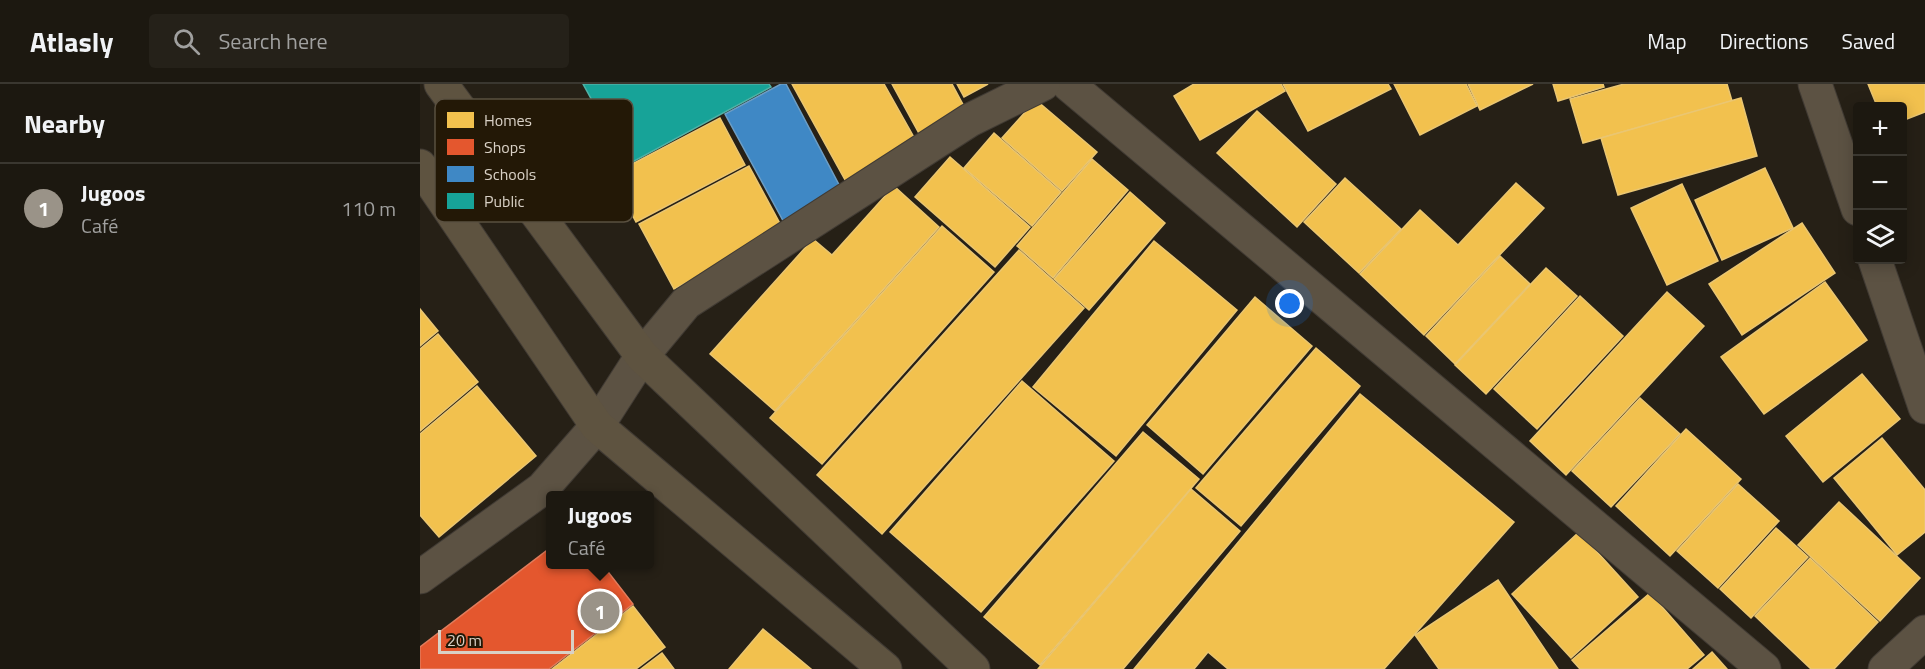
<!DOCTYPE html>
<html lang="en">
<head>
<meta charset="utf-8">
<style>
	body { margin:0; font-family:"Titillium Web",sans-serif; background:#252119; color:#f1f3f6 }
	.controls { position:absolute; right:18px; top:18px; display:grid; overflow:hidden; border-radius:6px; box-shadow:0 3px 15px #0003 }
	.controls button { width:54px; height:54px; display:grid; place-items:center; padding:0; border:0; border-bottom:2px solid #3a3730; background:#1c1810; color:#f1f3f6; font:30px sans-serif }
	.scale { position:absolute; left:18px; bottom:15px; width:136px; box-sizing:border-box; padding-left:6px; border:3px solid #d9d1c6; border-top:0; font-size:16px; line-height:21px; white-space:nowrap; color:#d9d1c6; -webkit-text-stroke:4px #231806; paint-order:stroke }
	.you { position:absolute; left:870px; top:220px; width:21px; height:21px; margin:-15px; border:4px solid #fff; border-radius:50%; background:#1a73e8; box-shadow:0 0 0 9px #1a73e833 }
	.badge { display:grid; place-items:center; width:39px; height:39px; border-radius:50%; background:#9a9388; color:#fff; font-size:20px; font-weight:700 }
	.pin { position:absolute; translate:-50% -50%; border:3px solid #fff; box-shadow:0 2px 6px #0006 }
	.popup { position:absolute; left:126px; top:407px; width:108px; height:78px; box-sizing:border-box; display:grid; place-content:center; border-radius:6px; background:#1c1810; filter:drop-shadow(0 2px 4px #0005); font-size:20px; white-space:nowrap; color:#a0a09f }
	.popup b { font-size:22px; color:#f1f3f6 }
	.popup::after { content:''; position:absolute; left:50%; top:100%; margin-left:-12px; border:12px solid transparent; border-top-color:#1c1810 }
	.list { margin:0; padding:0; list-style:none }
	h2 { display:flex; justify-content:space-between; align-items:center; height:78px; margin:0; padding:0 24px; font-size:26px }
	h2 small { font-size:20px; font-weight:400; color:#a0a09f }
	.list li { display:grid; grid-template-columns:39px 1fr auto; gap:18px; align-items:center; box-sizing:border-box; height:90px; padding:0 24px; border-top:2px solid #3a3730 }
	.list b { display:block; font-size:22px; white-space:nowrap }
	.list p { margin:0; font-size:20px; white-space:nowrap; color:#a0a09f }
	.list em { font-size:20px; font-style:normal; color:#a0a09f }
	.icon { flex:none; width:33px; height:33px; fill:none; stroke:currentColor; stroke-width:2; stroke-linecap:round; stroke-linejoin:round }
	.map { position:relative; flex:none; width:1505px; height:585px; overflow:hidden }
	header { display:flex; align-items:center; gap:36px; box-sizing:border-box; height:84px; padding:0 30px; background:#1c1810; border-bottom:2px solid #3a3730 }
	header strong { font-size:28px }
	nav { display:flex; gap:33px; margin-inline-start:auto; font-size:21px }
	.search { width:420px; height:54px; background:#252119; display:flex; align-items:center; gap:15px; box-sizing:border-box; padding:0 21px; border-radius:6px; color:#a0a09f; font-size:22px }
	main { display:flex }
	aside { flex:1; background:#1c1810 }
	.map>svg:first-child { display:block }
	.homes { fill:#f2c14e; stroke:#eac672; stroke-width:1.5 }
	.shops { fill:#e4572e; stroke:#e17c5c; stroke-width:1.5 }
	.schools { fill:#3f88c5; stroke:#6d9ec5; stroke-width:1.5 }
	.public { fill:#17a398; stroke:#51b1a6; stroke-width:1.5 }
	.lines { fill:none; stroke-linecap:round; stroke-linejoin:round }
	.minor-casing { stroke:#413b34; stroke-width:35 }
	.secondary-casing { stroke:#413b34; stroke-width:35 }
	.minor { stroke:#5c5243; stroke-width:33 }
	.secondary { stroke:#5e5340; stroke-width:33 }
	.key { fill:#231806; stroke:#5a5040; stroke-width:1.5 }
	.key-label { font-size:16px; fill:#d9d1c6 }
</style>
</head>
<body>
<header>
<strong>Atlasly</strong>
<div class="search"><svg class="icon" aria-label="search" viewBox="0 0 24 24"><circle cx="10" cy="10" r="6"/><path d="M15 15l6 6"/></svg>Search here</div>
<nav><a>Map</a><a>Directions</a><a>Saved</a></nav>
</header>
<main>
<aside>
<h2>Nearby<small></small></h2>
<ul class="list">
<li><span class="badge">1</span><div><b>Jugoos</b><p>Café</p></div><em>110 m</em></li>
</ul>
</aside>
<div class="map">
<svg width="1505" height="585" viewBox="0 0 1505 585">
	<rect width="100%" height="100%" fill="#262016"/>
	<g class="homes">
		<path d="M372,0H464L500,64L429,103Z"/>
		<path d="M472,0H532L547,28L501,53Z"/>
		<path d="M537,0H568L544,13Z"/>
		<path d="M774,0H861L865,7L780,56L754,12Z"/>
		<path d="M863,0H968L971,5L888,47Z"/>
		<path d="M974,0H1046L1057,22L1000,51Z"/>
		<path d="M1048,0H1113L1060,26Z"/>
		<path d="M1133,0H1183L1184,3L1138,17Z"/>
		<path d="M1204,0H1307L1312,17L1163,59L1150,15Z"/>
		<path d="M1448,0H1505V28L1482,37V22H1457Z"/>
		<path d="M1321,14L1337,72L1198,111L1181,54Z"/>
		<path d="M616,16L677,68L642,107L582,54Z"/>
		<path d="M837,27L916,100L877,143L797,69Z"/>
		<path d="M300,34L325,81L216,138L191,91Z"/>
		<path d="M574,49L641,108L612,142L544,84Z"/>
		<path d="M530,73L610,143L575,183L495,113Z"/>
		<path d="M672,75L708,106L633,194L597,162Z"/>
		<path d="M329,82L364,147L254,205L219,140Z"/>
		<path d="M1345,84L1373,144L1302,176L1275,116Z"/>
		<path d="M925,94L981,145L939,189L884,138Z"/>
		<path d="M1096,99L1124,124L1004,251L940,190L1000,126L1038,161Z"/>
		<path d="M1262,100L1298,177L1247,201L1211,124Z"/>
		<path d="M474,102L519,143L355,327L290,270L393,155L412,171Z"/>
		<path d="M710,108L745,139L669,226L634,195Z"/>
		<path d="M1382,139L1415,189L1322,251L1289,200Z"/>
		<path d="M522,142L574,188L402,380L350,334Z"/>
		<path d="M734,157L817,226L696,372L613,303Z"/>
		<path d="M599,166L664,224L462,450L397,391Z"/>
		<path d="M1080,172L1110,200L1035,280L1006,252Z"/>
		<path d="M1126,184L1157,212L1066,310L1035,281Z"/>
		<path d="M1405,198L1447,256L1344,330L1301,273Z"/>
		<path d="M1247,208L1284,242L1146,391L1110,357Z"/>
		<path d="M1160,212L1203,252L1117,345L1074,305Z"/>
		<path d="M835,213L892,262L783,390L727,341Z"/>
		<path d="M0,225L18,247L0,262Z"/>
		<path d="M18,250L58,298L0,347V265Z"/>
		<path d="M896,264L940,302L821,442L776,404Z"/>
		<path d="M1442,290L1480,335L1403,398L1366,352Z"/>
		<path d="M602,297L694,377L561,528L470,448Z"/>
		<path d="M57,302L116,372L19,453L0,431V350Z"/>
		<path d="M940,310L1094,438L964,585H808L788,568L774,585H714Z"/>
		<path d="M1220,314L1260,350L1191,423L1152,387Z"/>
		<path d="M1266,345L1321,395L1250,472L1196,422Z"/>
		<path d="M723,348L779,395L620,581L564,533Z"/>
		<path d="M1462,354L1505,406V448L1477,471L1414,394Z"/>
		<path d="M1318,400L1359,437L1298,504L1257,467Z"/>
		<path d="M771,405L820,447L703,585H618Z"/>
		<path d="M1419,418L1500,494L1460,537L1378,461Z"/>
		<path d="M1356,444L1388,473L1331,534L1300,505Z"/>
		<path d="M1159,448L1218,513L1151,574L1092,510Z"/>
		<path d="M1390,474L1458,538L1414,585H1391L1335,532Z"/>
		<path d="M1078,496L1138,585H1019L995,551Z"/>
		<path d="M1230,509L1284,571L1267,585H1160L1152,576Z"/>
		<path d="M213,522L245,563L216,585H132Z"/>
		<path d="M343,545L391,585H309Z"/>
		<path d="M1292,568L1307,585H1273Z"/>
		<path d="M242,569L254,585H221Z"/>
	</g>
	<path class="shops" d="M130,464V480H182L213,520L129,585H0V563Z"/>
	<path class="schools" d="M361,0H366L426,114L367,144L305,30Z"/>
	<path class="public" d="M163,0H349L351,3L194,88L167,38L180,31Z"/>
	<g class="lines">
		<g class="minor-casing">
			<g id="minor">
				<path d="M648,0L1344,585"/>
				<path d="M1395,0L1438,125"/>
				<path d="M1455,176L1505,323"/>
				<path d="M0,493L122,405L177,342L222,272L266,219L550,36L623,0"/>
				<path d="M1465,585L1505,548"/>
			</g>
		</g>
		<g class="secondary-casing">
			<g id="secondary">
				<path d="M21,0L222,272L553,585"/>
				<path d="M0,82L177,342L465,585"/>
			</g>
		</g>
		<use href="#minor" class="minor"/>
		<use href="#secondary" class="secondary"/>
	</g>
	<rect x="15" y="15" width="198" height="123" rx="9" class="key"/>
	<rect x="27" y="28" width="27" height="16" fill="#f2c14e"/>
	<rect x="27" y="55" width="27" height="16" fill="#e4572e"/>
	<rect x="27" y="82" width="27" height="16" fill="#3f88c5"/>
	<rect x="27" y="109" width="27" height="16" fill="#17a398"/>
	<g class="key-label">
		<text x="64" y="42">Homes</text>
		<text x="64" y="69">Shops</text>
		<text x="64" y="96">Schools</text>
		<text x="64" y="123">Public</text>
	</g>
</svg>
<div class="controls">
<button>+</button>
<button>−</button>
<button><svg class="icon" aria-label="layers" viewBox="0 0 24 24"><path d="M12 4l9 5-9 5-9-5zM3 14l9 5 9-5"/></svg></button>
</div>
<div class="scale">20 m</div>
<div class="you"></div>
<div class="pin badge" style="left:180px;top:527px">1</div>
<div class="popup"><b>Jugoos</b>Café</div>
</div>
</main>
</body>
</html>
